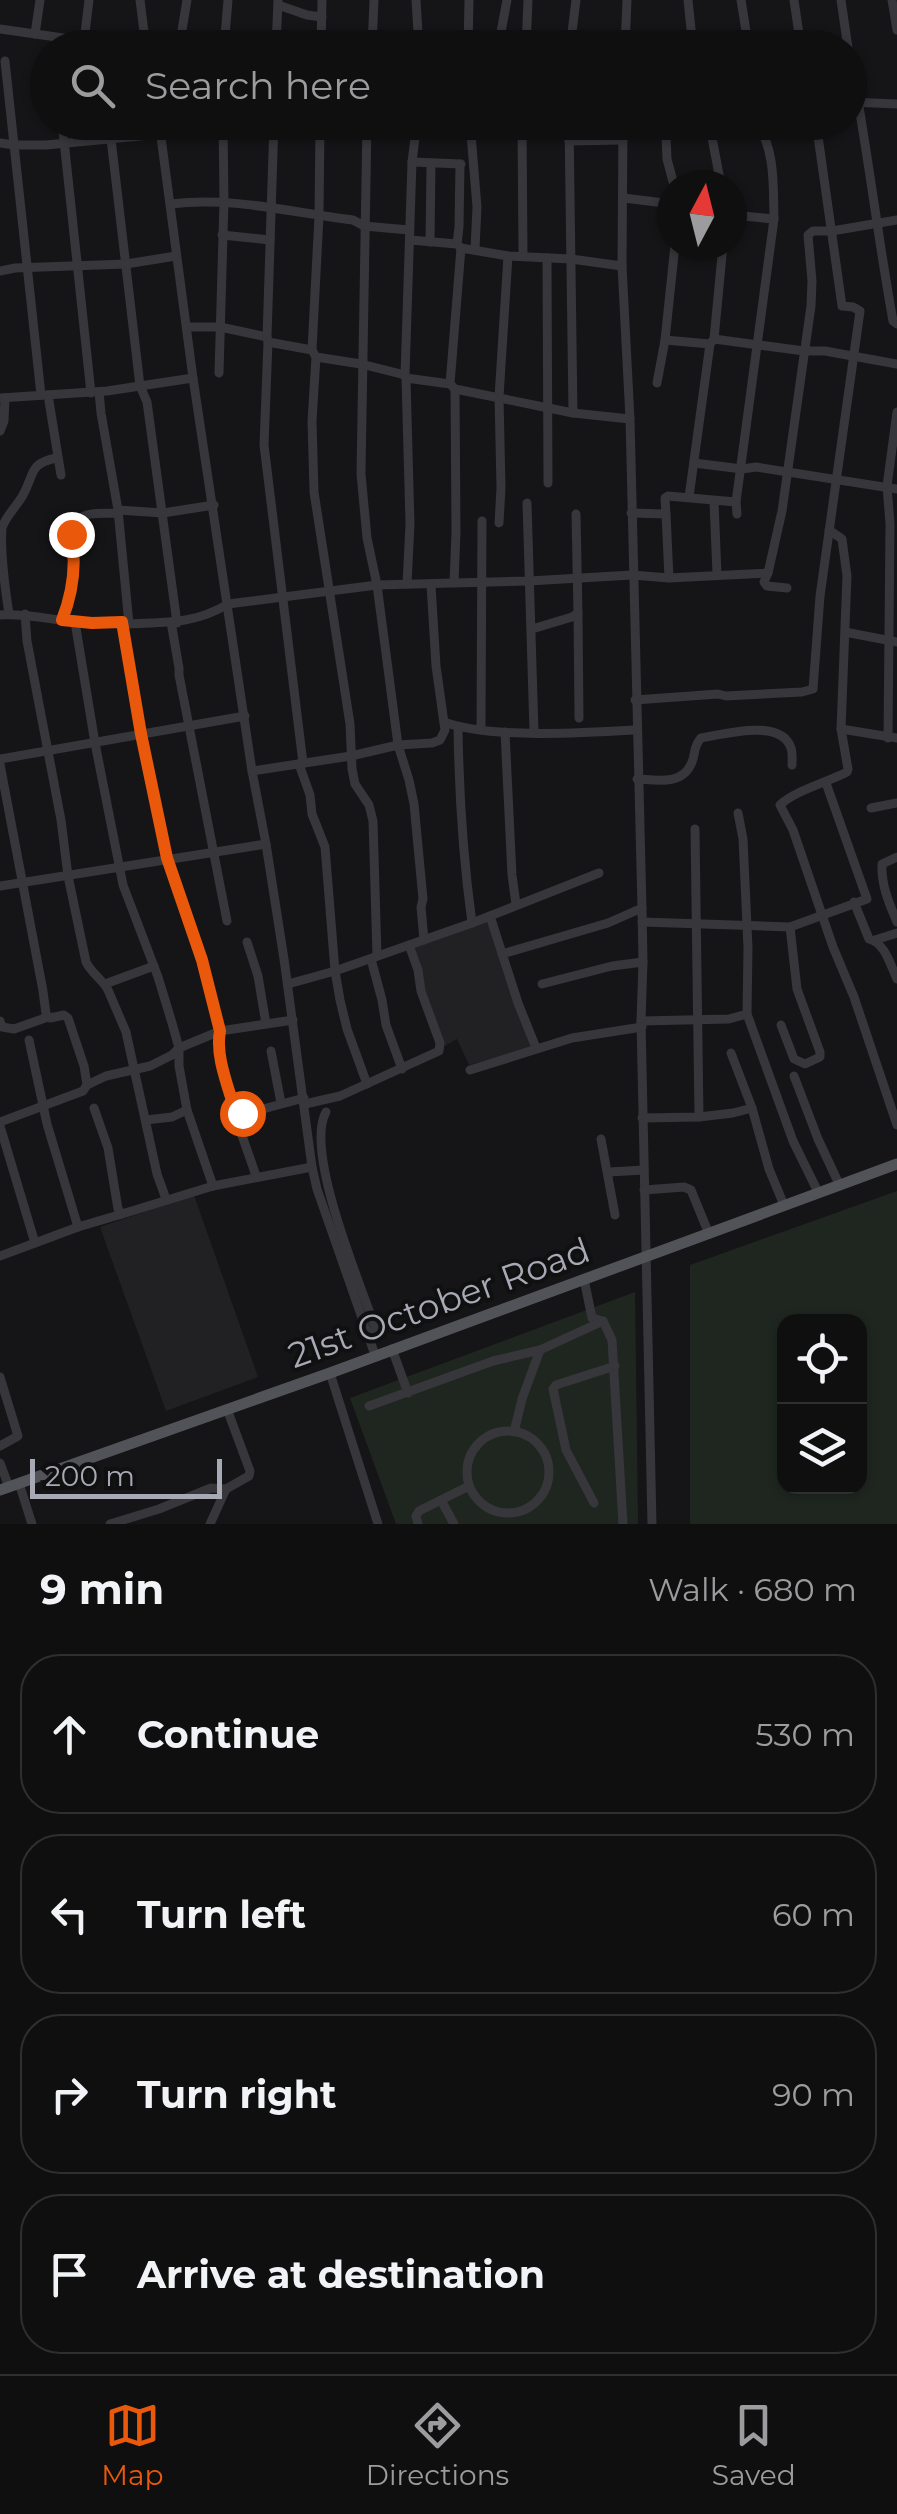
<!DOCTYPE html>
<html lang="en">
<head>
<meta charset="utf-8">
<style>
	body { margin:0; font-family:Montserrat,sans-serif; background:#1e1d1e; color:#f1f3f6 }
	.controls { position:absolute; right:30px; bottom:30px; display:grid; overflow:hidden; border-radius:20px; box-shadow:0 2px 8px #0004 }
	.controls button { width:90px; height:90px; display:grid; place-items:center; padding:0; border:0; border-bottom:2px solid #302f30; background:#100f10; color:#f1f3f6; font:50px sans-serif }
	.compass { position:absolute; left:657px; top:170px; width:90px; height:90px; border-radius:50%; background:#100f10; box-shadow:0 2px 8px #0004; rotate:7deg }
	.scale { position:absolute; left:30px; bottom:25px; width:192px; box-sizing:border-box; padding-left:10px; border:5px solid #a7aab5; border-top:0; font-size:28px; line-height:35px; white-space:nowrap; color:#a7aab5; -webkit-text-stroke:8px #101011; paint-order:stroke }
	.stop { position:absolute; width:30px; height:30px; margin:-22px; border:8px solid #ea580c; border-radius:50%; background:#fff }
	.stop.end { background:#ea580c; border-color:#fff; box-shadow:0 2px 10px #0008 }
	.list { margin:0; padding:0; list-style:none }
	h2 { display:flex; justify-content:space-between; align-items:center; height:130px; margin:0; padding:0 40px; font-size:42px }
	h2 small { font-size:32px; font-weight:400; color:#9c9c9f }
	.list li { display:grid; grid-template-columns:65px 1fr auto; gap:30px; align-items:center; box-sizing:border-box; height:160px; margin:0 20px 20px; padding:0 20px; border:2px solid #302f30; border-radius:40px }
	.list b { display:block; font-size:38px; white-space:nowrap }
	.list em { font-size:32px; font-style:normal; color:#9c9c9f }
	.icon { flex:none; width:55px; height:55px; fill:none; stroke:currentColor; stroke-width:2; stroke-linecap:round; stroke-linejoin:round }
	.map { position:relative; flex:none; width:897px; height:1524px; overflow:hidden }
	.search { position:absolute; background:#100f10; box-shadow:0 2px 8px #0004; left:30px; right:30px; top:30px; height:110px; display:flex; align-items:center; gap:25px; box-sizing:border-box; padding:0 35px; border-radius:55px; color:#9c9c9f; font-size:38px }
	.sheet { height:850px; background:#100f10 }
	nav { display:flex; justify-content:space-around; align-items:center; box-sizing:border-box; height:140px; border-top:2px solid #302f30; background:#100f10; font-size:28px; color:#9c9c9f }
	nav a { display:grid; justify-items:center; gap:5px }
	nav .on { color:#ea580c }
	.map>svg:first-child { display:block }
	.built { fill:#212123 }
	.green { fill:#1f2620; fill-rule:evenodd }
	.lines { fill:none; stroke-linecap:round; stroke-linejoin:round }
	.minor { stroke:#36363b; stroke-width:9 }
	.major { stroke:#525359; stroke-width:11 }
	.route { stroke:#ea580c; stroke-width:12 }
	.labels { text-anchor:middle; stroke-width:8; stroke-linejoin:round; paint-order:stroke }
	.street-label { font-size:35px; fill:#a7aab5; stroke:#101011 }
</style>
</head>
<body>
<div class="map">
<svg width="897" height="1524" viewBox="0 0 897 1524">
	<rect width="100%" height="100%" fill="#151416"/>
	<g class="built">
		<path d="M487,920L534,1047L469,1065L457,1039L443,1047L411,946Z"/>
		<path d="M194,1195L258,1377L166,1411L100,1227Z"/>
	</g>
	<g class="green">
		<path d="M897,1191V1524H690V1265ZM784,1322H860V1486H784Z"/>
		<path d="M635,1292L638,1524H396L350,1398Z"/>
	</g>
	<g class="lines">
		<g class="minor">
			<path d="M140,0L146,48"/>
			<path d="M416,0L419,48"/>
			<path d="M688,0L693,48"/>
			<path d="M741,0L746,31L744,48"/>
			<path d="M794,0L801,48"/>
			<path d="M841,0L848,48"/>
			<path d="M892,0L897,30"/>
			<path d="M278,5L307,15L322,17"/>
			<path d="M0,29L84,41L112,48"/>
			<path d="M35,34L40,0"/>
			<path d="M84,41L89,0"/>
			<path d="M179,48L187,0"/>
			<path d="M224,48L228,0"/>
			<path d="M276,48L278,0"/>
			<path d="M321,48L322,0"/>
			<path d="M372,48L374,0"/>
			<path d="M468,48L469,0"/>
			<path d="M498,48L507,0"/>
			<path d="M526,48L528,0"/>
			<path d="M570,48L576,0"/>
			<path d="M625,48L627,0"/>
			<path d="M850,56C867,144 877,233 893,321L897,324"/>
			<path d="M5,61L41,395"/>
			<path d="M850,102L897,104"/>
			<path d="M62,122L91,393"/>
			<path d="M109,122L140,386L147,402L177,623"/>
			<path d="M159,122L193,378L252,771L266,844L284,959L312,1167L317,1189L375,1355"/>
			<path d="M367,122L361,474L367,538L377,585L398,745L409,780L414,804L423,899L421,907L424,940"/>
			<path d="M470,122L477,207L475,249"/>
			<path d="M522,122L523,255"/>
			<path d="M569,122L573,413"/>
			<path d="M623,122L622,266L630,419L642,908L643,962L641,1021L652,1524"/>
			<path d="M660,122L666,136L667,159L674,185"/>
			<path d="M709,122L721,185"/>
			<path d="M569,141L623,140"/>
			<path d="M0,143L14,145H46L161,134"/>
			<path d="M412,162L461,164"/>
			<path d="M624,198L672,204"/>
			<path d="M171,204C232,196 292,213 353,220L364,226L409,230"/>
			<path d="M732,215L774,219"/>
			<path d="M222,235L270,240"/>
			<path d="M410,240L457,244L461,248L508,256L571,259L622,266"/>
			<path d="M430,242L431,163"/>
			<path d="M457,244L459,227L460,164"/>
			<path d="M547,258L548,483"/>
			<path d="M0,271L15,268L126,264L176,256"/>
			<path d="M187,327H220L267,337L268,342L312,350L316,357L361,364L405,375L406,378L450,384L455,389L573,413L630,419"/>
			<path d="M267,337L274,122"/>
			<path d="M714,339L804,351H825L897,364"/>
			<path d="M665,340L710,344"/>
			<path d="M268,342L264,445L303,763"/>
			<path d="M312,350L319,216L320,122"/>
			<path d="M316,357L312,421L314,492L350,724L352,769L355,784L369,805L373,821L377,956"/>
			<path d="M219,373L224,201L223,122"/>
			<path d="M405,375L412,162L417,122"/>
			<path d="M406,378L410,524L407,584"/>
			<path d="M657,383L665,340L675,245"/>
			<path d="M450,384L461,248"/>
			<path d="M99,392L101,413L118,510L129,624"/>
			<path d="M48,395L61,475"/>
			<path d="M0,398L107,391L193,378"/>
			<path d="M0,431L4,421L5,398"/>
			<path d="M694,463L742,469L756,467L897,489"/>
			<path d="M689,497L710,344L714,339L723,245"/>
			<path d="M714,502L717,574"/>
			<path d="M527,503L534,732"/>
			<path d="M118,510L163,513L214,505"/>
			<path d="M631,513L666,514L665,498L668,496L736,502"/>
			<path d="M666,514L669,578"/>
			<path d="M737,514L736,502L774,219C773,187 776,150 756,122"/>
			<path d="M499,523L501,488L499,397L508,256"/>
			<path d="M829,530L842,539L847,576L841,729L848,769L847,772C828,782 794,791 780,805L793,830L833,947L854,997L897,1125"/>
			<path d="M768,573L764,582L767,586L787,588"/>
			<path d="M454,583L456,532L455,389"/>
			<path d="M578,613L579,718"/>
			<path d="M9,614C5,588 0,554 2,528C5,517 17,506 23,495C35,474 28,464 56,458"/>
			<path d="M25,614L27,641L61,820L68,876L86,962C92,974 102,979 108,990L126,1032L157,1174L166,1199"/>
			<path d="M0,615C30,613 59,622 89,623C103,624 117,620 129,624C167,622 195,624 228,604L377,585L529,581L632,575L669,578L768,573L782,511L811,306L812,281L808,235L813,231H832L897,220"/>
			<path d="M61,621C67,606 72,590 74,574C76,557 65,533 78,520C86,511 106,514 117,513"/>
			<path d="M122,621L141,734L167,858L202,960L220,1031C213,1063 245,1142 256,1176"/>
			<path d="M75,622L95,743L123,885L158,977L172,1023L179,1048V1066L187,1110L213,1186"/>
			<path d="M171,622L179,668V675L227,921"/>
			<path d="M532,629L572,617L578,613L576,514"/>
			<path d="M845,632L897,642"/>
			<path d="M635,700L718,694L726,696L802,692L813,689L820,596L860,311L853,307L842,306L816,122"/>
			<path d="M444,722C490,739 586,733 636,730"/>
			<path d="M458,728C459,794 463,858 472,923"/>
			<path d="M841,729L897,738"/>
			<path d="M481,730L482,521"/>
			<path d="M505,732L512,875L516,904"/>
			<path d="M888,738L890,524L887,486L897,412"/>
			<path d="M0,759L245,716"/>
			<path d="M0,764L43,991L46,1014L50,1018L64,1015L68,1018L84,1066L87,1085"/>
			<path d="M299,764L310,795L312,814L325,847L335,971L340,1000L347,1029L367,1084"/>
			<path d="M252,771L351,756L398,745L432,743L440,740L445,730L436,666L431,585"/>
			<path d="M637,779C657,780 683,786 692,762C696,752 693,747 701,738C725,734 781,718 791,748C793,754 792,759 792,765"/>
			<path d="M871,808L897,803"/>
			<path d="M897,857L882,864C881,885 889,903 897,922"/>
			<path d="M0,886L266,844"/>
			<path d="M854,902L869,939C885,943 890,964 897,979"/>
			<path d="M490,916L518,1003L536,1048"/>
			<path d="M642,922L790,927L867,899L826,783"/>
			<path d="M875,940L897,933"/>
			<path d="M247,942L258,976L266,1024"/>
			<path d="M502,954L608,923L642,908"/>
			<path d="M371,959L382,1000L386,1025L402,1069"/>
			<path d="M105,984L154,966"/>
			<path d="M288,984L335,971L472,923L599,873"/>
			<path d="M542,984L612,966L643,962"/>
			<path d="M747,1014L793,1141L818,1192"/>
			<path d="M0,1021L2,1027L14,1029L48,1017"/>
			<path d="M641,1021L729,1019L747,1014L748,948L743,839L738,813"/>
			<path d="M781,1025L794,1059L805,1064L820,1057V1052L797,989L790,927"/>
			<path d="M271,1051L281,1103"/>
			<path d="M731,1053L752,1108"/>
			<path d="M470,1070L572,1038L642,1027"/>
			<path d="M794,1076L818,1139L839,1184"/>
			<path d="M305,1104L340,1096L439,1051L440,1043L421,991L418,970L409,945"/>
			<path d="M94,1108L108,1148L118,1209L122,1214L213,1186L312,1167"/>
			<path d="M326,1112C304,1151 360,1283 375,1327L374,1333L368,1334"/>
			<path d="M236,1114L263,1109L304,1098"/>
			<path d="M699,1117L733,1113L752,1108L769,1169L784,1205"/>
			<path d="M642,1118L699,1117L695,829"/>
			<path d="M146,1120L172,1117L187,1110"/>
			<path d="M0,1122L83,1091L87,1085L106,1076L150,1066L172,1055L179,1048L220,1031L293,1020"/>
			<path d="M0,1126L35,1243"/>
			<path d="M601,1139L615,1215"/>
			<path d="M609,1172L644,1170"/>
			<path d="M644,1190L684,1187L691,1190L709,1234"/>
			<path d="M78,1227L122,1214"/>
			<path d="M0,1256L78,1227L47,1124L29,1040"/>
			<path d="M584,1279L592,1318L603,1321L612,1340L623,1524"/>
			<path d="M392,1349L408,1393"/>
			<path d="M330,1373L378,1524"/>
			<path d="M0,1377L18,1436L0,1446"/>
			<path d="M369,1406L493,1361L540,1350L603,1321"/>
			<circle cx="508" cy="1472" r="41"/>
			<path d="M514,1432L522,1399L540,1350"/>
			<path d="M0,1463L9,1487"/>
			<path d="M19,1483L32,1524"/>
			<path d="M442,1502L454,1524"/>
			<path d="M594,1503L566,1450L553,1389L556,1385L615,1366"/>
			<path d="M110,1524L159,1509L211,1488L226,1489L249,1476L250,1471L227,1409"/>
			<path d="M210,1524L226,1489"/>
			<path d="M418,1524L416,1516L419,1511L469,1486"/>
		</g>
		<path class="major" d="M0,1490L330,1373L897,1164"/>
	</g>
	<g class="lines">
		<path class="route" d="M71,534C77,564 73,592 62,620L92,623L122,622L141,734L167,858L202,960L220,1031C215,1057 229,1088 236,1114L242,1113"/>
	</g>
	<g class="labels">
		<g class="street-label">
			<text transform="translate(439 1303) rotate(-20)" y="12">21st October Road</text>
		</g>
	</g>
</svg>
<div class="controls">
<button><svg class="icon" aria-label="locate" viewBox="0 0 24 24"><circle cx="12" cy="12" r="6"/><path d="M12 2v4M12 18v4M2 12h4M18 12h4"/></svg></button>
<button><svg class="icon" aria-label="layers" viewBox="0 0 24 24"><path d="M12 4l9 5-9 5-9-5zM3 14l9 5 9-5"/></svg></button>
</div>
<svg class="compass" viewBox="-18 -18 36 36"><path d="M0-13l5 13h-10z" fill="#e53935"/><path d="M0 13l5-13h-10z" fill="#9c9c9f"/></svg>
<div class="scale">200 m</div>
<div class="stop" style="left:242px;top:1113px"></div>
<div class="stop end" style="left:71px;top:534px"></div>
<div class="search"><svg class="icon" aria-label="search" viewBox="0 0 24 24"><circle cx="10" cy="10" r="6"/><path d="M15 15l6 6"/></svg>Search here</div>
</div>
<section class="sheet">
<h2>9 min<small>Walk · 680 m</small></h2>
<ul class="list">
<li><svg class="icon" aria-label="ahead" viewBox="0 0 24 24"><path d="M12 20V5M6 11l6-6 6 6"/></svg><div><b>Continue</b></div><em>530 m</em></li>
<li><svg class="icon" aria-label="left" viewBox="0 0 24 24"><path d="M17 20v-9H6M10 6l-5 5 5 5"/></svg><div><b>Turn left</b></div><em>60 m</em></li>
<li><svg class="icon" aria-label="right" viewBox="0 0 24 24"><path d="M7 20v-9h11M14 6l5 5-5 5"/></svg><div><b>Turn right</b></div><em>90 m</em></li>
<li><svg class="icon" aria-label="arrive" viewBox="0 0 24 24"><path d="M6 21V4h12l-3 4 3 4H6"/></svg><div><b>Arrive at destination</b></div></li>
</ul>
</section>
<nav>
<a class="on"><svg class="icon" aria-label="map" viewBox="0 0 24 24"><path d="M3 6l6-2 6 2 6-2v14l-6 2-6-2-6 2zM9 4v14M15 6v14"/></svg>Map</a>
<a><svg class="icon" aria-label="directions" viewBox="0 0 24 24"><path d="M12 3l9 9-9 9-9-9zM9 14v-3h6M13 9l2 2-2 2"/></svg>Directions</a>
<a><svg class="icon" aria-label="saved" viewBox="0 0 24 24"><path d="M7 4h10v16l-5-4-5 4z"/></svg>Saved</a>
</nav>
</body>
</html>
